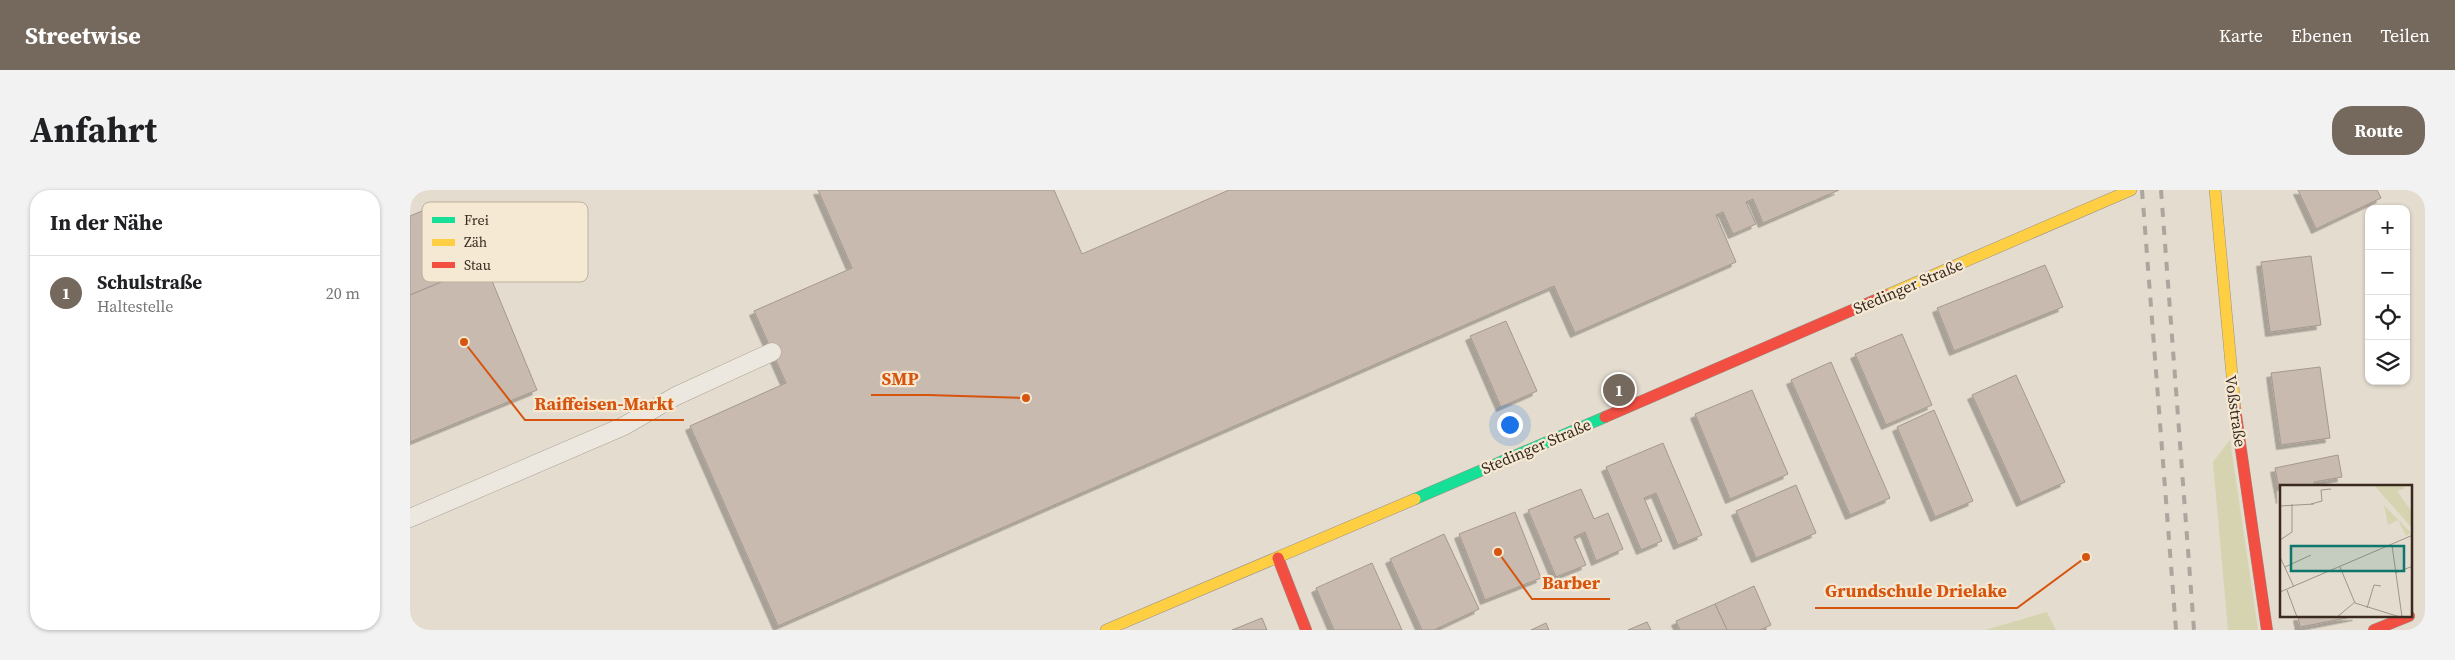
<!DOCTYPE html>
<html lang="de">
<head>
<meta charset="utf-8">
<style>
	body { margin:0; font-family:"Source Serif 4",serif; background:#f2f2f2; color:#202124 }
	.controls { position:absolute; right:15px; top:15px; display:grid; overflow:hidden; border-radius:10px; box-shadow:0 1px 4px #0004 }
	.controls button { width:45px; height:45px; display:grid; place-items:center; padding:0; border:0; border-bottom:1px solid #e0e0e0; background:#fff; color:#202124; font:25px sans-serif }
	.you { position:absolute; left:1099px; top:234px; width:18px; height:18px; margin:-12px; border:4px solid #fff; border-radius:50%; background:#1a73e8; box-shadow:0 0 0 8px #1a73e833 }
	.badge { display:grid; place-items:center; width:32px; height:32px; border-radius:50%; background:#75685c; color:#fff; font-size:16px; font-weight:700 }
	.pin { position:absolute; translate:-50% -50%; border:2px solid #fff; box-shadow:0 1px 5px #0006 }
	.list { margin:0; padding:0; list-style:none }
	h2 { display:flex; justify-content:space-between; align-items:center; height:65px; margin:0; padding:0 20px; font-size:21px }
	h2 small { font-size:16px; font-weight:400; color:#757577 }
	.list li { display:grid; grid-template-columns:32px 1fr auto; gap:15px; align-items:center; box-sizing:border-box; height:75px; padding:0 20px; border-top:1px solid #e0e0e0 }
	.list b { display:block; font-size:19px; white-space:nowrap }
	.list p { margin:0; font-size:16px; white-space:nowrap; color:#757577 }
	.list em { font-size:16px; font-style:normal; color:#757577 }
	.icon { flex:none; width:28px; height:28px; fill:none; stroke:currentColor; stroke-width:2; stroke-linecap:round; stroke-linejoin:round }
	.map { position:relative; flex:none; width:2015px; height:440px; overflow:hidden; border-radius:20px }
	header { display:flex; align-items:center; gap:30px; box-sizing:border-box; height:70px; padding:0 25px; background:#75685c; color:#fff }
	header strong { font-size:24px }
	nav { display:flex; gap:28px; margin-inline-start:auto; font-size:18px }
	.intro { display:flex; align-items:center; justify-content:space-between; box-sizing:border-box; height:120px; padding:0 30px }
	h1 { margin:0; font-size:35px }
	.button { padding:12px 22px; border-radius:20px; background:#75685c; color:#fff; font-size:18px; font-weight:700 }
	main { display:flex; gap:30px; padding:0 30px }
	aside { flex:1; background:#fff; border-radius:20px; box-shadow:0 1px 4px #0004 }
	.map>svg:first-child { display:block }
	.green { fill:#d6d4b0 }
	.building { fill:#c8baaf; stroke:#a5988d; filter:url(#shadow) }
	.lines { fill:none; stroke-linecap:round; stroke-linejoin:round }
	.lane-casing { stroke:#aaa196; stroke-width:19 }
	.fast-casing { stroke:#999186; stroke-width:12 }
	.slow-casing { stroke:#999186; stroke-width:12 }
	.jam-casing { stroke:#999186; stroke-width:12 }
	.lane { stroke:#ece8df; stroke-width:18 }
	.fast { stroke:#16e098; stroke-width:11 }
	.slow { stroke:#ffcf43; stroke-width:11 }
	.jam { stroke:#f24e42; stroke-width:11 }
	.rail { stroke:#aca69f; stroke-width:4; stroke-dasharray:9 9; stroke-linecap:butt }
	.labels { text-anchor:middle; stroke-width:4.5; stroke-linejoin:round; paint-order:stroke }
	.street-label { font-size:16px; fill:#39291e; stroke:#f6e9d4 }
	.inset-road { fill:none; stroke:#a09488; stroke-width:1 }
	.view { fill:#0f766e; fill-opacity:0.15; stroke:#0f766e; stroke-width:2.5 }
	.inset-edge { fill:none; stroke:#39291e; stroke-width:2.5 }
	.key { fill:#f6e9d4; stroke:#bdaf9d; stroke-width:1 }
	.key-label { font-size:14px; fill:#39291e }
	.leader { fill:none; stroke:#d6540e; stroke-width:2 }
	.callout-dot { fill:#d6540e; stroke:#f6e9d4; stroke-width:2 }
	.callout-label { font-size:18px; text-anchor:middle; font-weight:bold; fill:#d6540e; stroke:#f6e9d4; stroke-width:4.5; stroke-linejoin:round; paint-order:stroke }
</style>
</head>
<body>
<header>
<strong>Streetwise</strong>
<nav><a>Karte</a><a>Ebenen</a><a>Teilen</a></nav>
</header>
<div class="intro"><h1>Anfahrt</h1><a class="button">Route</a></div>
<main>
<aside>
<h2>In der Nähe<small></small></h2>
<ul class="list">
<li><span class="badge">1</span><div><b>Schulstraße</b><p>Haltestelle</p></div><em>20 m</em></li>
</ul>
</aside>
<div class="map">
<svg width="2015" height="440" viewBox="0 0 2015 440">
	<defs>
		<filter id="shadow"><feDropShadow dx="-4.5" dy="4.5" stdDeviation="0" flood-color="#0004"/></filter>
	</defs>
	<rect width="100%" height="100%" fill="#e4dcce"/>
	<g class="green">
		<path d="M1820,250L1848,440H1818L1803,272Z"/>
		<path d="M1637,422L1646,440H1575Z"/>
	</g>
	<g class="building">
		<path d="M408,0H644L672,64L819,0H1429L1353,33L1343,9L1336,12L1346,34L1323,44L1313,22L1306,25L1326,72L1165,143L1144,96L368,436L280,236L376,193L344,121L442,78Z"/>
		<path d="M1888,0H1967L1971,8L1906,39Z"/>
		<path d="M24,16L37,49L61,39L75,74L0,105V26Z"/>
		<path d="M1901,66L1911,135L1860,142L1851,72Z"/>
		<path d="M75,74L127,200L0,252V105Z"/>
		<path d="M1635,75L1653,117L1544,161L1527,118Z"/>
		<path d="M1096,131L1127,201L1091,217L1060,146Z"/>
		<path d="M1492,144L1522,215L1476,235L1445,164Z"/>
		<path d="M1421,172L1480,308L1440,325L1381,190Z"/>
		<path d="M1910,177L1920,248L1871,255L1861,183Z"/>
		<path d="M1606,185L1655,292L1611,312L1562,205Z"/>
		<path d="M1342,200L1378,284L1320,309L1285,224Z"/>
		<path d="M1524,220L1563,311L1525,327L1487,237Z"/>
		<path d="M1253,253L1292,345L1268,355L1246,303L1234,308L1252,351L1231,360L1196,277Z"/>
		<path d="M1928,265L1932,287L1904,292V296H1871V309L1865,278Z"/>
		<path d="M1386,295L1406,343L1346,368L1326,321Z"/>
		<path d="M1171,299L1184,329L1198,323L1213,359L1186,371L1175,342L1164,347L1176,375L1146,387L1118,320Z"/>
		<path d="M1105,322L1131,388L1075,410L1049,344Z"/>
		<path d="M1034,344L1069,419L1024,440H1012L980,369Z"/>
		<path d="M962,373L992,440H924L906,398Z"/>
		<path d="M1344,396L1361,435L1350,440H1317L1305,414Z"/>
		<path d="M1305,414L1317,440H1270L1266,431Z"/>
		<path d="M1888,426H1947L1890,437Z"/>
		<path d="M852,428L857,440H822Z"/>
		<path d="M1237,432L1241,440H1218Z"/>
		<path d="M1136,433L1139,440H1121Z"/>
	</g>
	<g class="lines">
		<g class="lane-casing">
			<path id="lane" d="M0,328L214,236L266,206L362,162"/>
		</g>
		<g class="fast-casing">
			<path id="fast" d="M1005,309L1195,227"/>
		</g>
		<g class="slow-casing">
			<g id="slow">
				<path d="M1805,0L1825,218"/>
				<path d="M1477,105L1721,0"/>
				<path d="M696,440L1005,309"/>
			</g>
		</g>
		<g class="jam-casing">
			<g id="jam">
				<path d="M1825,218L1857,440"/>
				<path d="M1195,227L1477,105"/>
				<path d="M868,368L896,440"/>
				<path d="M1964,440L1999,426"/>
			</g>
		</g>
		<use href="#lane" class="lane"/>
		<use href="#fast" class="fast"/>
		<use href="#slow" class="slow"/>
		<use href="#jam" class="jam"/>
		<g class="rail">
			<path d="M1732,0L1766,440"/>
			<path d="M1751,0L1784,440"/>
		</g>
	</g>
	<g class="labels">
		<g class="street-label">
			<text transform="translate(1498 96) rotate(-23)" y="6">Stedinger Straße</text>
			<text transform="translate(1826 221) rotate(82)" y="6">Voßstraße</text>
			<text transform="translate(1126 256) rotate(-23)" y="6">Stedinger Straße</text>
		</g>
	</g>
	<g transform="translate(1870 295)">
		<rect width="132" height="132" fill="#e4dcce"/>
		<path d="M94,0H120L125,3L117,6L132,27V43ZM104,20L131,48L126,51L118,35L108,40Z" fill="#d6d4b0"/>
		<path class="inset-road" d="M31,19L42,16L41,5L51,4M0,21L34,19M0,55L12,47V19M112,60L122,132M0,72L14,102M5,82L31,70M60,82L75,118L120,132M115,88L133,81M7,105L17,132M0,107L133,50M87,123L94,100L101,101M57,132L75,117"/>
		<path class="view" d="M11,61H124V86H11Z"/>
		<rect width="132" height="132" class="inset-edge"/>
	</g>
	<rect x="12" y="12" width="166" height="80" rx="8" class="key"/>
	<rect x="22" y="27" width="23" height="6" fill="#16e098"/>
	<rect x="22" y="49" width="23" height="7" fill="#ffcf43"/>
	<rect x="22" y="72" width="23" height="6" fill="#f24e42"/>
	<g class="key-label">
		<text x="54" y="35">Frei</text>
		<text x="54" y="57">Zäh</text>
		<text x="54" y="80">Stau</text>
	</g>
	<path class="leader" d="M616 208L518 205H461M54 152L115 230H274M1088 362L1122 409H1200M1676 367L1607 418H1405"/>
	<g class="callout-dot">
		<circle cx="616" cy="208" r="5"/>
		<circle cx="54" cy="152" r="5"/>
		<circle cx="1088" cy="362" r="5"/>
		<circle cx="1676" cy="367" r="5"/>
	</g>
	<g class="callout-label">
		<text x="490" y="195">SMP</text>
		<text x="194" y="220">Raiffeisen-Markt</text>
		<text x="1161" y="399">Barber</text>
		<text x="1506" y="407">Grundschule Drielake</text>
	</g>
</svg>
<div class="controls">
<button>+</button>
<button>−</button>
<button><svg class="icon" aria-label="locate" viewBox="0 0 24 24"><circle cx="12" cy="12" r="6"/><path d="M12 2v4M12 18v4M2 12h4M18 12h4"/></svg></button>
<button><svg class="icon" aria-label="layers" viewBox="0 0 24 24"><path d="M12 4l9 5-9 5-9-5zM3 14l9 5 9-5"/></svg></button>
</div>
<div class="you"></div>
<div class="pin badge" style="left:1209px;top:200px">1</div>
</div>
</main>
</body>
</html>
